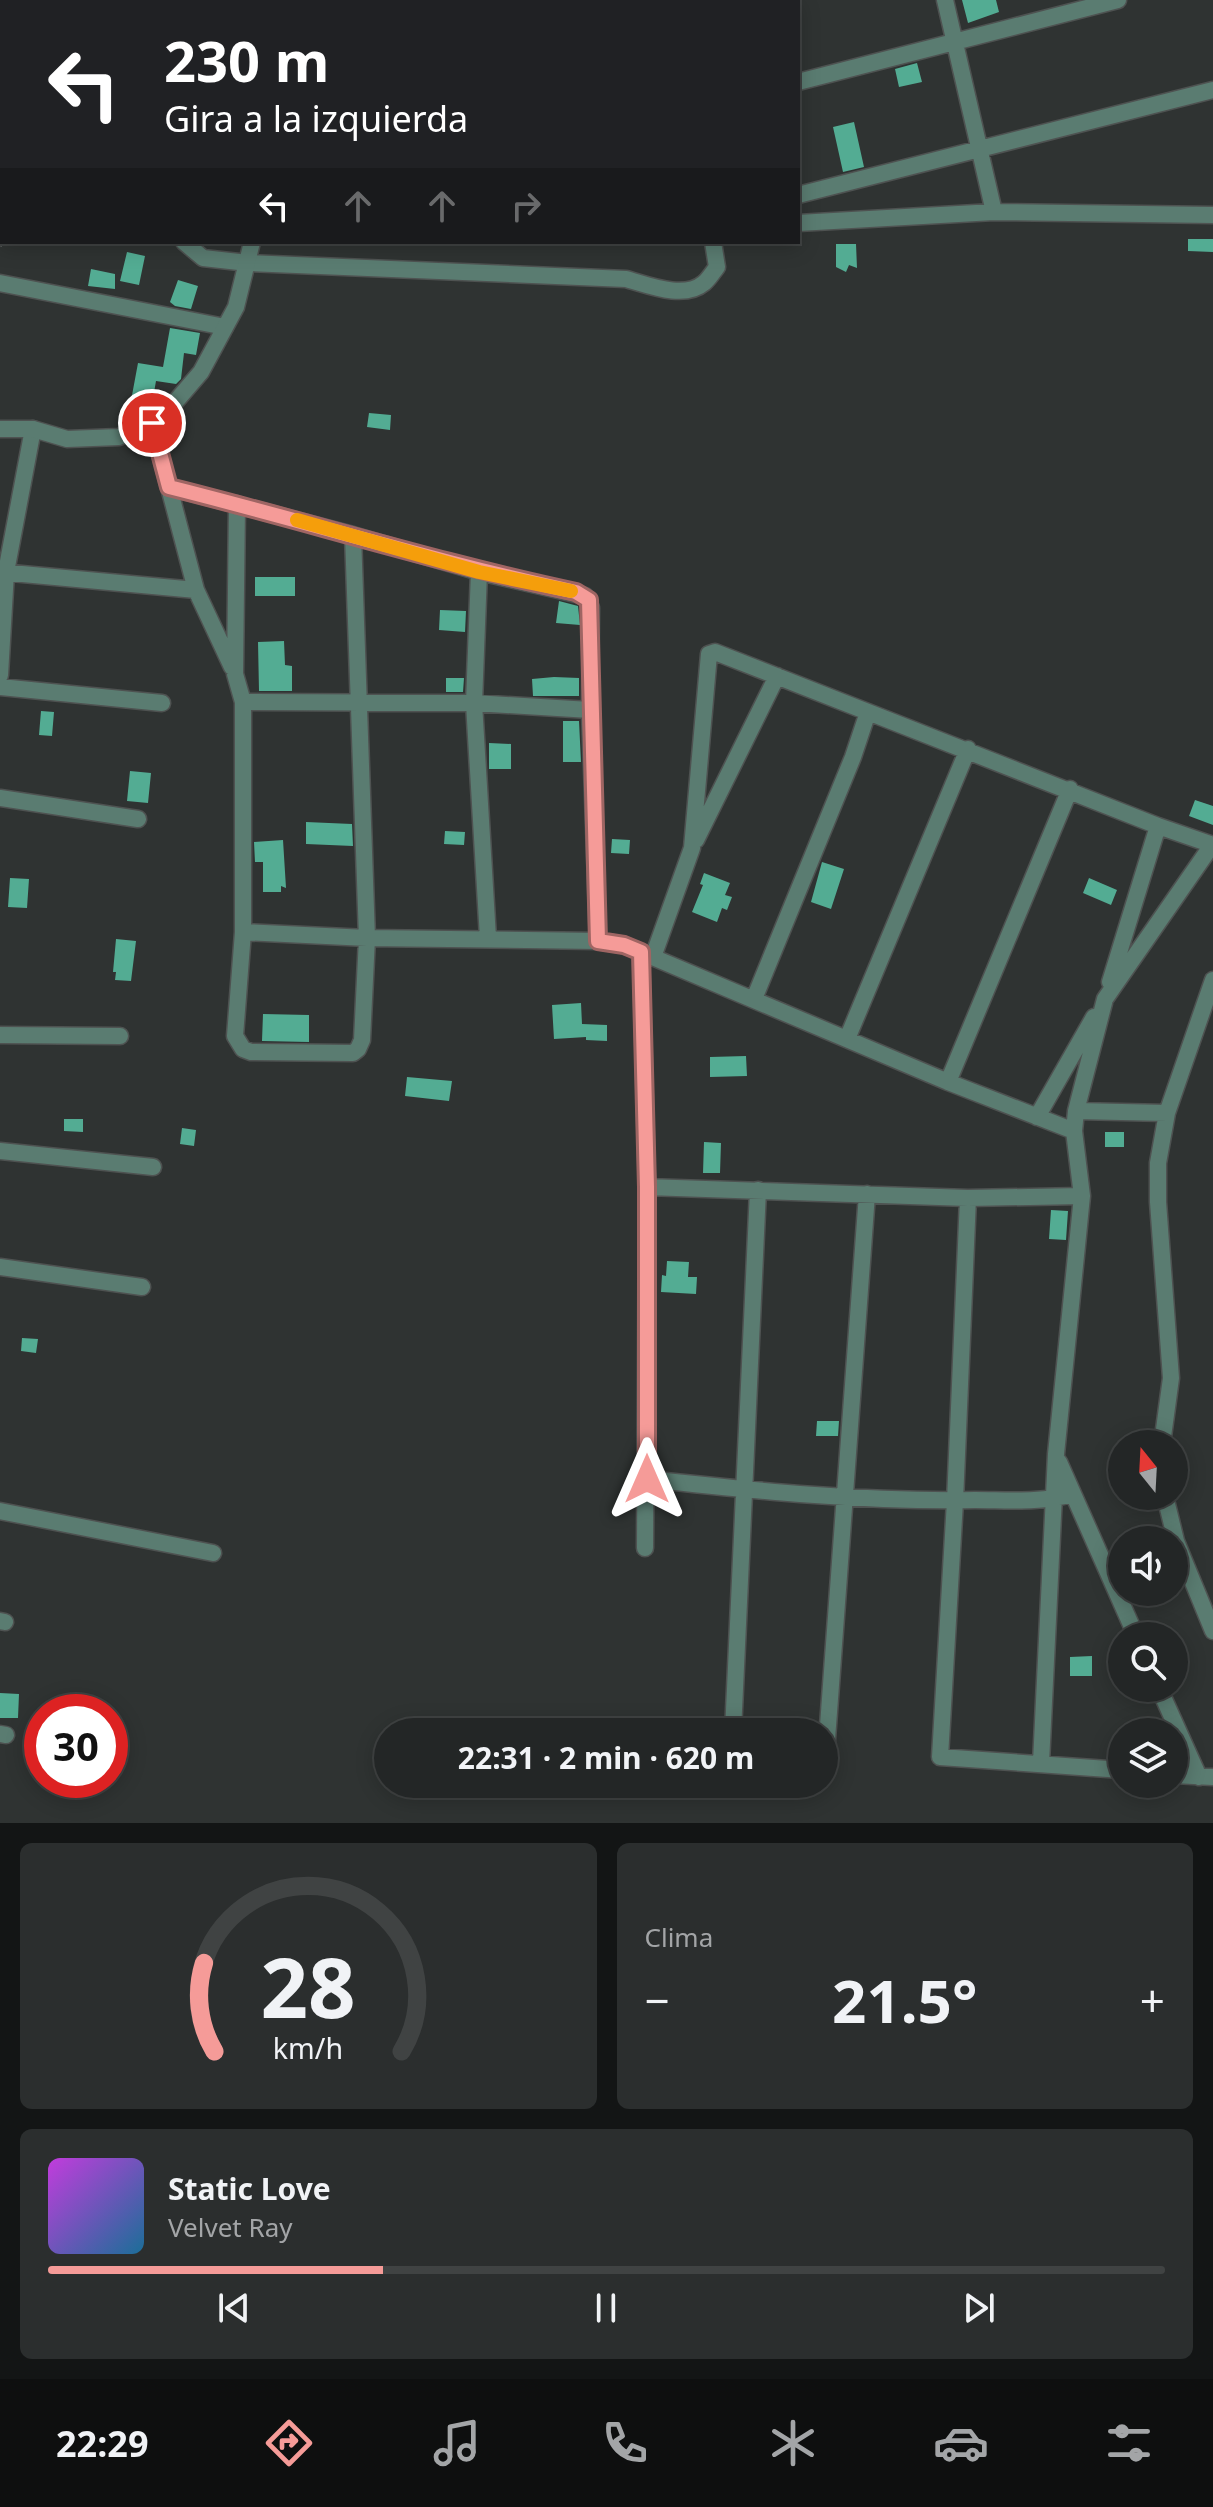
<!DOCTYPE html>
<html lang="es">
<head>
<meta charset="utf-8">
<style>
  :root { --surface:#232626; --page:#2b2e2e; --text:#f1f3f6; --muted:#a3a5a7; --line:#404343; --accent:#f59b98 }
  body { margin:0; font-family:"Noto Sans",sans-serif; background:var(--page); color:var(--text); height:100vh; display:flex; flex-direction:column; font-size:30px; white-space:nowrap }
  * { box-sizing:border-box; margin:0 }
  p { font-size:26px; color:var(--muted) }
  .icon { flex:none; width:44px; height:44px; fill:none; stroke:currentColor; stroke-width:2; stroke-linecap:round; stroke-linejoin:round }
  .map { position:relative; height:1823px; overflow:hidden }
  .details { display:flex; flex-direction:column; gap:20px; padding:20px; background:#131515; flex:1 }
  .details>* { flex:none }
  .guide { position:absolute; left:0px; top:0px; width:800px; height:244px; box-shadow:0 4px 20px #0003,0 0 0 2px var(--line); background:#202124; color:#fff; overflow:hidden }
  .needle { width:52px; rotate:342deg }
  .tools { position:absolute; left:1108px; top:1430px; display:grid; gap:16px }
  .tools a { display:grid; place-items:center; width:80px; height:80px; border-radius:50%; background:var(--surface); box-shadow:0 4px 20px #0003,0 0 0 2px var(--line); font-size:40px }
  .speed { position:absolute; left:24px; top:1694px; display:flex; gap:16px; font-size:40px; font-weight:700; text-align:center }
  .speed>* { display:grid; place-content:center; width:104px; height:104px; border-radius:50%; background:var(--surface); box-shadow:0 4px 20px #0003,0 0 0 2px var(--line); line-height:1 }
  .speed .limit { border:12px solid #d22; background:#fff; color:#111 }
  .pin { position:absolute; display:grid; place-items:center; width:68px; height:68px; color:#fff; margin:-34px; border:4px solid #fff; border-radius:50%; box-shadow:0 2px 8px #0007 }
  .me { position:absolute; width:88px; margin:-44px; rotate:0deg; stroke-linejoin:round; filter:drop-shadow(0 0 6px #0008) }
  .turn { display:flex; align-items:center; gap:28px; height:168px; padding:0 32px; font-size:36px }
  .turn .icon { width:104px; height:104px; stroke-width:2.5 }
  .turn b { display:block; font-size:56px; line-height:68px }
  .lanes { display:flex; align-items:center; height:76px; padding:0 32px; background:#0003; justify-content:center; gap:40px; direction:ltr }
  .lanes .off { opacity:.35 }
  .big { font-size:60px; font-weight:700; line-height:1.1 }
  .details .widget { flex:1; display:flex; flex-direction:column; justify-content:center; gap:12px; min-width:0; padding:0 28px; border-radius:12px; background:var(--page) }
  .details .dial { align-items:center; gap:0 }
  .dial svg { height:208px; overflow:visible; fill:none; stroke:var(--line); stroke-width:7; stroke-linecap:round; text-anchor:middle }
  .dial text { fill:var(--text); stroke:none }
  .song { display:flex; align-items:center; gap:24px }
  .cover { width:96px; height:96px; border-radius:12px; background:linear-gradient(135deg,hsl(290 70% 55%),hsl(200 70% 35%)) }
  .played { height:8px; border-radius:4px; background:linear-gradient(90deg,var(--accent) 30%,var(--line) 30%) }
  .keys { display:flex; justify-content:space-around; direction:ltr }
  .heat { display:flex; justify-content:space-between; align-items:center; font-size:44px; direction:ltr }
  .details .tiles { flex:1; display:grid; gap:20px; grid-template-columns:1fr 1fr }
  .widget:last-child { grid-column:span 2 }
  .trip { position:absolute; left:374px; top:1718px; width:464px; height:80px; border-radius:40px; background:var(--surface); box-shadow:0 4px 20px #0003,0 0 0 2px var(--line); font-weight:700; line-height:80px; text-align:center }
  .menu { display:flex; height:128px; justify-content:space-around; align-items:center; background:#0e0f0f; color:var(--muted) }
  .menu .icon { width:56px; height:56px }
  .menu .active { color:var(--accent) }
  .menu b { font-size:36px; color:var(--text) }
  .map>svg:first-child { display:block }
  .building { fill:#53ac93 }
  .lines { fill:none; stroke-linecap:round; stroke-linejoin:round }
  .minor-casing { stroke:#4e5251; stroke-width:19 }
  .tertiary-casing { stroke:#4e5251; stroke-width:19 }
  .path { stroke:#6c706f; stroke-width:3; stroke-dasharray:4 4; stroke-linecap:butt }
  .minor { stroke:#5a7c71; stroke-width:16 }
  .tertiary { stroke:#5a7c71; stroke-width:16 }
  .route-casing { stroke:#9f6563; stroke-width:20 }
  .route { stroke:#f59b98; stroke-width:14 }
  .slow { stroke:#f59e0b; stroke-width:14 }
</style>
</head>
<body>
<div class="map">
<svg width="1213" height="1823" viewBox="0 0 1213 1823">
  <rect width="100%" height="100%" fill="#2f3332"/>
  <path class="building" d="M 962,0 L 996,0 L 999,12 L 968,23 Z
    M 917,63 L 922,82 L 899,87 L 895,69 Z
    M 854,122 L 864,167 L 843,172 L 833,127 Z
    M 1188,239 L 1213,239 L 1213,252 L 1188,251 Z
    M 836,244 L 856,244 L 857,268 L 849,265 L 846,272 L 836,267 Z
    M 127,252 L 145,256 L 139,285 L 120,281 Z
    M 91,269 L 115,274 L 115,289 L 88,286 Z
    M 178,280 L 198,286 L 191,309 L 175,306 L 170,302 Z
    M 170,328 L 200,333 L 196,355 L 184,353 L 181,379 L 176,384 L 156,381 L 151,410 L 130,406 L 138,363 L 163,367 Z
    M 369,413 L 391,415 L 390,430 L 367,427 Z
    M 255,577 L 295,577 L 295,596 L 255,596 Z
    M 559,601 L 578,606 L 580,625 L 556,623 Z
    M 440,610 L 466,611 L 465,632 L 439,630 Z
    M 284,641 L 285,665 L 292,666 L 292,691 L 259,691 L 258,642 Z
    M 554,677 L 579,678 L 579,696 L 533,696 L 532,679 Z
    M 446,678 L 464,678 L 463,692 L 446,692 Z
    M 41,711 L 54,712 L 52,736 L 39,735 Z
    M 563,721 L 579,721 L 581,762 L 563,762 Z
    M 489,743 L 511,744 L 511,769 L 489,769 Z
    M 130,771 L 151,773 L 148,803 L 127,801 Z
    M 1195,800 L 1213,806 L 1213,825 L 1189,816 Z
    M 306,822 L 352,824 L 353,846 L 306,844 Z
    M 445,831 L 465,832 L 464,845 L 444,844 Z
    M 612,839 L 630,840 L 629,854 L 611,853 Z
    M 283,840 L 286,888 L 281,886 L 281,892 L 263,892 L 263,862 L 255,862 L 254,842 Z
    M 822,862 L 844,869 L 831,909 L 811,902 Z
    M 704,873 L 730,883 L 725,895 L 732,897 L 727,910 L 722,908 L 717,922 L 692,912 L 703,885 L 700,884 Z
    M 10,878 L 29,879 L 27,908 L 8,907 Z
    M 1089,878 L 1117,890 L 1111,905 L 1083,893 Z
    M 116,939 L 136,941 L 131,981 L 115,980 L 116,972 L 113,972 Z
    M 581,1003 L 582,1024 L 607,1025 L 607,1041 L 586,1040 L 586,1037 L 554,1039 L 552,1005 Z
    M 263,1014 L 309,1015 L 309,1042 L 262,1041 Z
    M 746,1056 L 747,1076 L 710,1077 L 710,1057 Z
    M 407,1077 L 452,1081 L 449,1101 L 405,1096 Z
    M 64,1119 L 83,1119 L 83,1132 L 64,1131 Z
    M 182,1128 L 196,1130 L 194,1146 L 180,1144 Z
    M 1105,1132 L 1124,1132 L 1124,1147 L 1105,1147 Z
    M 704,1142 L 721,1143 L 720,1173 L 703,1173 Z
    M 1051,1210 L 1068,1211 L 1066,1240 L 1049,1239 Z
    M 667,1261 L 689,1262 L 688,1277 L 697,1277 L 696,1294 L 661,1292 L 662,1275 L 666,1276 Z
    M 22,1338 L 38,1339 L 36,1353 L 21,1351 Z
    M 817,1421 L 839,1421 L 838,1436 L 816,1436 Z
    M 1092,1656 L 1092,1676 L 1070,1676 L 1070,1657 Z
    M 0,1693 L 19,1694 L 18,1718 L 0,1718 Z"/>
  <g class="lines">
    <defs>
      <path id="minor" d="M 214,0 L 217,2
        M 708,0 L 709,2
        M 945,0 L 994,212
        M 124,2 L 125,0
        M 643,2 L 650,0
        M 0,39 L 2,41
        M 798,82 L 1118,0
        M 0,176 L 2,176
        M 798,195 L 1213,90
        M 798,223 L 994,212 L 1213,215
        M 184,242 L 203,258 L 248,263 L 626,279 C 648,285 684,300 704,283 C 709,279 713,272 717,267 L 713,242
        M 0,283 L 225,327
        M 152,423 L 196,590 L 232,667
        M 169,487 L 353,535 L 479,572 L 585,596 L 591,608 L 590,710 L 598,941
        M 237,504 L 235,674 L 243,702 L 243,932 L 235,1036 L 243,1049 L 251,1052 L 353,1053 L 358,1049 L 362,1040 L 367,938 L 353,535
        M 0,572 L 196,590
        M 479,572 L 474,703 L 488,938
        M 0,675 L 6,572 L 33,429
        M 0,687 L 162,703
        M 243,702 L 474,703 L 590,710
        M 0,798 L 138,819
        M 696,840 L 777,676
        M 243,932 L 367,938 L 598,941 L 624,945 L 948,1082 L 1074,1131
        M 641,952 L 647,1187 L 645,1548
        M 653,957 L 692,848 L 709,654 L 715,652 L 868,712
        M 1110,982 L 1158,826
        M 754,999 L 853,757 L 868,712 L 1158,826 L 1213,845
        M 0,1035 L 120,1036
        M 847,1039 L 968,749
        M 948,1082 L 1070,789
        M 1076,1111 L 1167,1113
        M 1037,1117 L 1094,1017
        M 0,1151 L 153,1167
        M 647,1187 L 968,1198 L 1082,1196
        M 968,1198 L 955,1501 L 940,1757 L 1122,1770
        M 0,1267 L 142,1287
        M 1162,1444 L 1171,1378 L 1158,1202 L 1158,1163 L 1167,1113 L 1213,980
        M 1059,1462 L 1136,1636
        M 647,1479 C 756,1491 866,1502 975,1500 C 1008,1500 1041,1503 1072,1494
        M 1165,1496 L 1176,1541 L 1213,1631
        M 0,1511 L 213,1553
        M 0,1621 L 5,1622
        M 1159,1688 L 1199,1777
        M 733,1732 L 758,1190
        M 0,1734 L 6,1735
        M 826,1753 L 867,1194
        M 1041,1763 L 1056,1454 L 1082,1196 L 1074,1131 L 1076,1111 L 1105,999 L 1212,845
        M 1174,1775 L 1213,1777"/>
      <path id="tertiary" d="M 317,2 L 317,0
        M 0,429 L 33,429 L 67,439 L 119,437 L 152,423 L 171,407 L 201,372 L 236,307 L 252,242"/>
    </defs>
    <use href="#minor" class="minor-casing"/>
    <use href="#tertiary" class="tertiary-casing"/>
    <path class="path" d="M 0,127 L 2,129
      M 0,246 L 3,242"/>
    <use href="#minor" class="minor"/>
    <use href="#tertiary" class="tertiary"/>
  </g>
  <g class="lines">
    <defs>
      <path id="route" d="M 152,423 L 169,487 C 305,521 439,563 576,592 L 589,600 L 598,941 L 624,945 L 641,952 L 647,1187 L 647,1479"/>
    </defs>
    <use href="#route" class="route-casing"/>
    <use href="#route" class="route"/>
    <path class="slow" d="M 297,520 L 479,572 L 571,591"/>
  </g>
</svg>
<div class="tools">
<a><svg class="needle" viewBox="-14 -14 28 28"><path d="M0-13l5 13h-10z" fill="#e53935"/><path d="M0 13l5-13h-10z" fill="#a3a5a7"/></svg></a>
<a><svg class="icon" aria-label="sound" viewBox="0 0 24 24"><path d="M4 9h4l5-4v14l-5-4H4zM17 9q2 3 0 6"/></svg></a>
<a><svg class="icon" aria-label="search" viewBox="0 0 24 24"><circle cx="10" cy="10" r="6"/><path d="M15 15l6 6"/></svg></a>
<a><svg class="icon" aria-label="layers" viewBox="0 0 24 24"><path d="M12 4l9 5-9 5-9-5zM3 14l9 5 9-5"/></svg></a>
</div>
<div class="speed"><div class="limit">30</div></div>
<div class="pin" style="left:152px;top:423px;background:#d93025"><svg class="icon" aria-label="arrive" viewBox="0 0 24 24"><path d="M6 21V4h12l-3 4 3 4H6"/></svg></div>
<svg class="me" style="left:647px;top:1479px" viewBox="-20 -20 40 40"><path d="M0-17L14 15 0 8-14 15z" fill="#f59b98" stroke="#fff" stroke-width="4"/></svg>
<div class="trip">22:31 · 2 min · 620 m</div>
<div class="guide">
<div class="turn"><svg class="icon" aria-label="left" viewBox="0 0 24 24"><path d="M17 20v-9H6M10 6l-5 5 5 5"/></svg><div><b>230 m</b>Gira a la izquierda</div></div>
<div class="lanes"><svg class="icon" aria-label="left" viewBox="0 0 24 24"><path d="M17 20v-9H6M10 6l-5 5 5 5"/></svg><svg class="icon off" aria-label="ahead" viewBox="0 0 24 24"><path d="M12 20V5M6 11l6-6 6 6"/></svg><svg class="icon off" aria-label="ahead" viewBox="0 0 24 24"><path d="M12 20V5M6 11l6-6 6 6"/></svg><svg class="icon off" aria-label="right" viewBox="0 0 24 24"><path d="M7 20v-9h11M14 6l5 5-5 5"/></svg></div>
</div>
</div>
<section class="details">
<div class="tiles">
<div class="widget dial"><svg viewBox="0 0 100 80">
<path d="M14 69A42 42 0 1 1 86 69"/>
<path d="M14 69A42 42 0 0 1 10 35" stroke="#f59b98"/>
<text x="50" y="56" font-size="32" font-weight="700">28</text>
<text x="50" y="72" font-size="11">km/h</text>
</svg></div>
<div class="widget"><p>Clima</p>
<div class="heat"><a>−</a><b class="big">21.5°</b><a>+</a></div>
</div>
<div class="widget">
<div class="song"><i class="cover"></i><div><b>Static Love</b><p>Velvet Ray</p></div></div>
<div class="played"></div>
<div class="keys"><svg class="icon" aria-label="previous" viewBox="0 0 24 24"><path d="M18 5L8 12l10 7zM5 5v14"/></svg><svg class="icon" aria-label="pause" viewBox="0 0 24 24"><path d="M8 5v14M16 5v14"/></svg><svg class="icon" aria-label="next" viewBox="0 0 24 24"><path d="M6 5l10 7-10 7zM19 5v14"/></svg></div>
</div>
</div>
</section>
<nav class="menu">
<b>22:29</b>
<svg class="icon active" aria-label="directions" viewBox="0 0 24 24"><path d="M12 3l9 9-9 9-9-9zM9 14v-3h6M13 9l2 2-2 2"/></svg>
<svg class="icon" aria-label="music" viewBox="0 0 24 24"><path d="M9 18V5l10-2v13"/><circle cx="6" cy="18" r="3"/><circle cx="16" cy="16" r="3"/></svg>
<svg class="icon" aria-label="phone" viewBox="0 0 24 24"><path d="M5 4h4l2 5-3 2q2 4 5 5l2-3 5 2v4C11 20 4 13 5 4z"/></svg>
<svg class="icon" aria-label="climate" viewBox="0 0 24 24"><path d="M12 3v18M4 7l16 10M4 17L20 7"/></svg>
<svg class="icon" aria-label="car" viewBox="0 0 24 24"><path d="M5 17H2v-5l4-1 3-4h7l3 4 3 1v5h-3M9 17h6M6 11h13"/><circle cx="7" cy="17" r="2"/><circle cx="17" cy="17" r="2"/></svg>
<svg class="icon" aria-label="filters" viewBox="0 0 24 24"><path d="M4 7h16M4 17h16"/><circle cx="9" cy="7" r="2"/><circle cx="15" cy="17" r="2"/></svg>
</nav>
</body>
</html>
